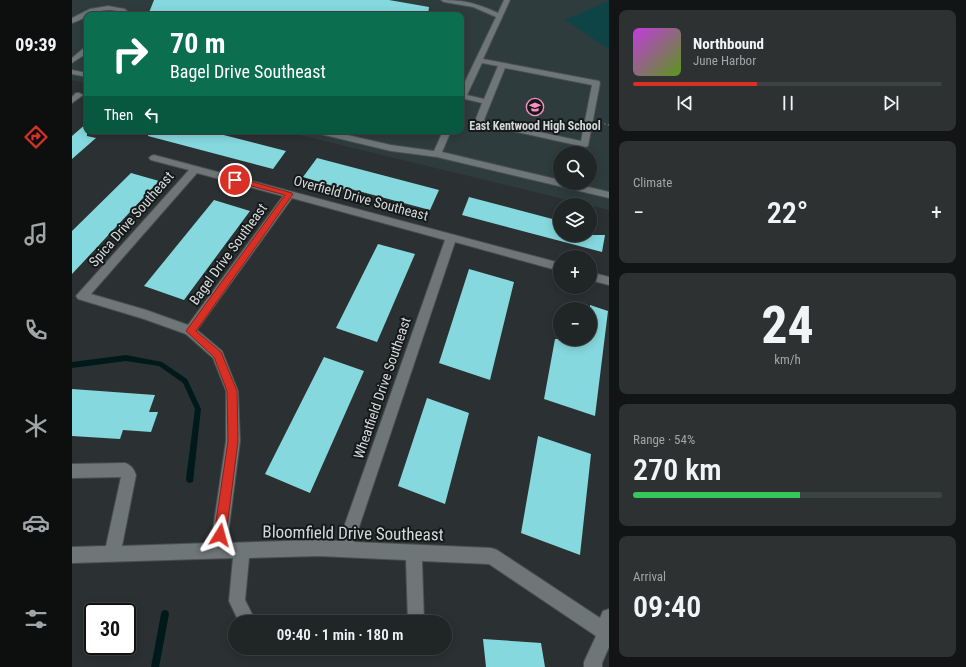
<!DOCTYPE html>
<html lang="en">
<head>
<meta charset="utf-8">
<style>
  :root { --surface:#202526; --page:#2d3132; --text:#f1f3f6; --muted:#a2a5a7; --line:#3d4243; --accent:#d93025 }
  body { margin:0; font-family:"Roboto Condensed",sans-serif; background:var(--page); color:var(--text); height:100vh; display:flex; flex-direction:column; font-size:15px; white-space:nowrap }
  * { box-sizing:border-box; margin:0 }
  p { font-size:13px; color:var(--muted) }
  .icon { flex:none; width:22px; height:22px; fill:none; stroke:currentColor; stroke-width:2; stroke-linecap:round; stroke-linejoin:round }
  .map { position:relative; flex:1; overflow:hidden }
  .panel { display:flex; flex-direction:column; gap:10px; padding:10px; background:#121415; width:357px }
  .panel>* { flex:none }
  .hud { position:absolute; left:12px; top:12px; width:380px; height:122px; border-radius:8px; box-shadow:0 2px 10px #0003,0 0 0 1px var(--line); background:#0b6e4f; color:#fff; overflow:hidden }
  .controls { position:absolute; left:481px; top:146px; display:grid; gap:8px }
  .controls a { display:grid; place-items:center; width:44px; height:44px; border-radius:50%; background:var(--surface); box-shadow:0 2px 10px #0003,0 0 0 1px var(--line); font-size:20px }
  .speed { position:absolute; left:12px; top:603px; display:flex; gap:8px; font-size:20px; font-weight:700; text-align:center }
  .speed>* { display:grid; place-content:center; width:52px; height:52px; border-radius:50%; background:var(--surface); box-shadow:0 2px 10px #0003,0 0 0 1px var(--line); line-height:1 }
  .speed .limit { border:2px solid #111; border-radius:6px; background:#fff; color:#111 }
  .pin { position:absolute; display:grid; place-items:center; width:34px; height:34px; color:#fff; margin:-17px; border:2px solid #fff; border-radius:50%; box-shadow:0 1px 4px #0007 }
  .me { position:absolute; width:44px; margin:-22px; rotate:8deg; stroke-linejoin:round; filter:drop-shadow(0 0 3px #0008) }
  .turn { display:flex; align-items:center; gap:14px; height:84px; padding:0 20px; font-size:18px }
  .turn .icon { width:52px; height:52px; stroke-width:2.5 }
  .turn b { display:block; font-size:28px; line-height:34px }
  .then { display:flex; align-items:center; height:38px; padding:0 20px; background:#0003; gap:8px; font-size:15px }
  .big { font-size:30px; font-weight:600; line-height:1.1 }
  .panel .widget { flex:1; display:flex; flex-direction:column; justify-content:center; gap:6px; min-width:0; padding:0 14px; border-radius:8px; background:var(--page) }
  .panel .dial { align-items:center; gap:0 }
  .dial b { font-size:52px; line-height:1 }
  .song { display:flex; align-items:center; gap:12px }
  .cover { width:48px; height:48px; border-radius:6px; background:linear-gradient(135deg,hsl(290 70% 55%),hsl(90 70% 35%)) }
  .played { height:4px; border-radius:2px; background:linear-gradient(90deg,var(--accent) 40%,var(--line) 40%) }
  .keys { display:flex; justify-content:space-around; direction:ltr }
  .heat { display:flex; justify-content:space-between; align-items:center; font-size:22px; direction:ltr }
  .charge { height:6px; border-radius:3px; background:linear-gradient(90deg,#34c759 54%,var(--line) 0) }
  .trip { position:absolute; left:156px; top:615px; width:224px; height:40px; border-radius:20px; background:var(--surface); box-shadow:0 2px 10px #0003,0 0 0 1px var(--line); font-weight:600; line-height:40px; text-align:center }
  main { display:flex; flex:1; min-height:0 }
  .tabs { display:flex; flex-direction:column; width:72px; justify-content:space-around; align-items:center; background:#0d0f0f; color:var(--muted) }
  .tabs .icon { width:28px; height:28px }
  .tabs .selected { color:var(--accent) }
  .tabs b { font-size:18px; color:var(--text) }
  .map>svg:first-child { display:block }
  .built { fill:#2e3c3d; fill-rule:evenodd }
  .green { fill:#0f4447 }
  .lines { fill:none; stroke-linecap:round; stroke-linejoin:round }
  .stream { fill:#00191a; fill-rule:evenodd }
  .building { fill:#85d8dd }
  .minor-casing { stroke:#494f4f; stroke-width:2 }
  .path { stroke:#6d7373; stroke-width:2; stroke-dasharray:1 2.5; stroke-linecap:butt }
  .minor { fill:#6e7677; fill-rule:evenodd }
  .route { fill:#d93025; stroke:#8d1f18 }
  .labels { text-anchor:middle; stroke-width:4; stroke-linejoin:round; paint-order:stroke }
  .far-poi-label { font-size:12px; font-weight:bold; fill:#d4d9d9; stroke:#161919 }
  .street-label { font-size:14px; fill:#d4d9d9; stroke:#161919 }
  .near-street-label { font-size:17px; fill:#d4d9d9; stroke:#161919 }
</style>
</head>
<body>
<main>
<nav class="tabs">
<b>09:39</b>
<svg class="icon selected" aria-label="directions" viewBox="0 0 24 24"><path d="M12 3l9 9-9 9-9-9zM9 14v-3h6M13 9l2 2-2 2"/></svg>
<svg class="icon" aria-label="music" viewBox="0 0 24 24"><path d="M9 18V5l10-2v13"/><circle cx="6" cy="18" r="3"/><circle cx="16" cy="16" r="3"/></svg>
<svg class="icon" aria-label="phone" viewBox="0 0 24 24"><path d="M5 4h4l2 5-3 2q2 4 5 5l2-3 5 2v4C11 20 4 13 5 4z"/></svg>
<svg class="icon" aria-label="climate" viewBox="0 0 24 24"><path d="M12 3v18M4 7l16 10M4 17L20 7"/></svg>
<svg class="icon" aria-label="car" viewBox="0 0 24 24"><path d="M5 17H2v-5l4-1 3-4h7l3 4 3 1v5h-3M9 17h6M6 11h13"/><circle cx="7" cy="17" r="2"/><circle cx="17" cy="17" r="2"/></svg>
<svg class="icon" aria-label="filters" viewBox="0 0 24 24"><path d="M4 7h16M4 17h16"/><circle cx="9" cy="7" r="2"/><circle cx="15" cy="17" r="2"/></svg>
</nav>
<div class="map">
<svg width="537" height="667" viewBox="0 0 537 667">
  <rect width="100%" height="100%" fill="#2b3132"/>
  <path class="built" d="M 0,0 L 537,0 L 537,210 L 211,131 L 389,131 L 389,15 L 15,15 L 15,83 L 0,80 ZM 488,153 L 518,153 L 518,183 L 488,183 Z"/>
  <path class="green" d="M 537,1 L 537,49 L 493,20 L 534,2 Z"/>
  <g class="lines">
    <path class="stream" d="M 54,355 L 90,362 L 115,379 L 129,409 L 121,482 L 118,483 L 115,482 L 114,479 L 123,409 L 111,383 L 87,366 L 54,361 L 0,368 L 0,362 Z
      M 93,610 L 96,611 L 97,614 L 87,667 L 79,667 L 89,614 L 90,611 Z"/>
  </g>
  <path class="building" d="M 82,0 L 317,0 L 357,7 L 356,15 L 76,15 Z
    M 15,123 L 15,136 L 24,138 L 0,159 L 0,136 Z
    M 77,131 L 136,131 L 214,151 L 201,169 L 76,136 Z
    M 245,158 L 367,190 L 358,210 L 275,188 L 274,190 L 231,177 Z
    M 59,173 L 87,181 L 0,274 L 0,231 Z
    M 397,197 L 488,221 L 488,235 L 533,235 L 530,252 L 390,215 Z
    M 142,200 L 178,211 L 112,300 L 72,286 Z
    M 306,244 L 343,254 L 305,342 L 264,328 Z
    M 397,269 L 442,282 L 418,380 L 367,363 Z
    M 518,305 L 536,311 L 523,416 L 472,399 L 483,339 L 518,339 Z
    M 252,357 L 292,371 L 238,493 L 193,474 Z
    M 0,389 L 83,395 L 77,412 L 86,412 L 79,432 L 51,430 L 48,439 L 0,436 Z
    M 355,398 L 397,413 L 373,504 L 326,486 Z
    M 466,436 L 519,454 L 508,555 L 449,533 Z
    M 411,639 L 469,643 L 473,667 L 414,667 Z"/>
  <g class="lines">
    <defs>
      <path id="minor" d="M 369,0 C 392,0 404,3 426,13 L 432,0 L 438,0 L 411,59 L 527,81 L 528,83 L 516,146 L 513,147 L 404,123 L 403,121 L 410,103 L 393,99 L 389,101 L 389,90 L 424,17 L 401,7 L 372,2 ZM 410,63 L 426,66 L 412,99 L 395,95 ZM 433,68 L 520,85 L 509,141 L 412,120 Z
        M 36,6 L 53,9 L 59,15 C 51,15 47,10 38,10 C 23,9 13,19 0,23 L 0,18 L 18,9 Z
        M 12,48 L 15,48 L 15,53 L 0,63 L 0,58 Z
        M 0,70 L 15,73 L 15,77 L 0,74 Z
        M 4,93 L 7,93 L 11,95 L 0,103 L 0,97 Z
        M 243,131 L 258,131 L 319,145 L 362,151 L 371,131 L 379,131 L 370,152 L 488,180 L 488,183 L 500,183 L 537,192 L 537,198 L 365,157 L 319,151 L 244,133 Z
        M 82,155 L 488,263 L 488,271 L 383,242 L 282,542 L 419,548 L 425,550 L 528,618 L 531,611 L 537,609 L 537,647 L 530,663 L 530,667 L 512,667 L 512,662 L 524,636 L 417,564 L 350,561 L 352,622 L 336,622 L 334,560 L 247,556 L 177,558 L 173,600 L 184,622 L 167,622 L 157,601 L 161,558 L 0,563 L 0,547 L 34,546 L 49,477 L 0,478 L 0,464 L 53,463 C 59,465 62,469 64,475 L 50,546 L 139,543 L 154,441 L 154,391 L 141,358 L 114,334 L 72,319 L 6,299 L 4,296 L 117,170 L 79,160 L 77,158 L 79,156 ZM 125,173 L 211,196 L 116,325 L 74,310 L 19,294 ZM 220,198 L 373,240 L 267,541 L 247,540 L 155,543 L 168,441 L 166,391 L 150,351 L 125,330 Z
        M 518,272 L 537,277 L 537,285 L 518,280 Z"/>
    </defs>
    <use href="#minor" class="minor-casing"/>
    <path class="path" d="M 529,123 L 537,125"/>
    <use href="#minor" class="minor"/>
  </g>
  <path class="route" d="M 163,177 L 220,193 L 221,194 L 124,331 L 149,352 L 165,391 L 166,441 L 154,535 L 152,539 L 148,541 L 144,539 L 142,535 L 156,441 L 155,391 L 142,357 L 114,331 L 213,195 L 161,181 L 161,178 Z"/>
  <defs>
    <symbol id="school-ring" viewBox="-11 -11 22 22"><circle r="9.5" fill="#161919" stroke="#fc8fc2" stroke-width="1.5"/><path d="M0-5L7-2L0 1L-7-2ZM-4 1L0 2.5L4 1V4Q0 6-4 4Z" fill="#fc8fc2"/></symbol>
  </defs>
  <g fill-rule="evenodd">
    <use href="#school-ring" x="453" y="97" width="20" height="20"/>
  </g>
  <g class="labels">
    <g class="far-poi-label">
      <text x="463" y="130">East Kentwood High School</text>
    </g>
    <g class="street-label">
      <text transform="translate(289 198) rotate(15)" y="5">Overfield Drive Southeast</text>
      <text transform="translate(59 219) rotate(-49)" y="5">Spica Drive Southeast</text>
      <text transform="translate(156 254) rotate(-54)" y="5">Bagel Drive Southeast</text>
      <text transform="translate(310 388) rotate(-71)" y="5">Wheatfield Drive Southeast</text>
    </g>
    <g class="near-street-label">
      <text transform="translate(281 533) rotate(1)" y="6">Bloomfield Drive Southeast</text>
    </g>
  </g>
</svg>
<div class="controls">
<a><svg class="icon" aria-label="search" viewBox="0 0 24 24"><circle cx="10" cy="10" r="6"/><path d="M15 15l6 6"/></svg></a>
<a><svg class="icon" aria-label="layers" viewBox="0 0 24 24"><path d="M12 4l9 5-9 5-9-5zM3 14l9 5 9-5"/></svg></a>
<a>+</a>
<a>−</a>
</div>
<div class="speed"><div class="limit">30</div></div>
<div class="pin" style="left:163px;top:180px;background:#d93025"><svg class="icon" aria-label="arrive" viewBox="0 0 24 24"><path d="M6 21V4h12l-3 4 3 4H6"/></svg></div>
<svg class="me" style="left:148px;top:535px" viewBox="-20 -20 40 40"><path d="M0-17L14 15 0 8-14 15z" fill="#d93025" stroke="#fff" stroke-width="4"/></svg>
<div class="trip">09:40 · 1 min · 180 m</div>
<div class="hud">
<div class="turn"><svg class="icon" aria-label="right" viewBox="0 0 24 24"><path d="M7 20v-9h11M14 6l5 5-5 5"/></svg><div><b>70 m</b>Bagel Drive Southeast</div></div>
<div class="then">Then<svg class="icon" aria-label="left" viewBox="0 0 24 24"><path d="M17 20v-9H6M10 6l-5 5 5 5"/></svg></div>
</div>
</div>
<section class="panel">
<div class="widget">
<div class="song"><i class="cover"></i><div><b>Northbound</b><p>June Harbor</p></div></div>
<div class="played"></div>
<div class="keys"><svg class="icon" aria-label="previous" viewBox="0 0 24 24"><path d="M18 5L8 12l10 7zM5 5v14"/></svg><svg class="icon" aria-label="pause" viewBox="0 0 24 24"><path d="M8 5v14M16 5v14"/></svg><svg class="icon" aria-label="next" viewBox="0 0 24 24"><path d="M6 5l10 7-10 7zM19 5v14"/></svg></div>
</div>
<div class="widget"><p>Climate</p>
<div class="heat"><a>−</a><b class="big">22°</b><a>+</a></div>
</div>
<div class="widget dial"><b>24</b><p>km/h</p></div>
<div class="widget"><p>Range · 54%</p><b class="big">270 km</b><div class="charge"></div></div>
<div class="widget"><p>Arrival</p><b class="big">09:40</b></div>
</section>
</main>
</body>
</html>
